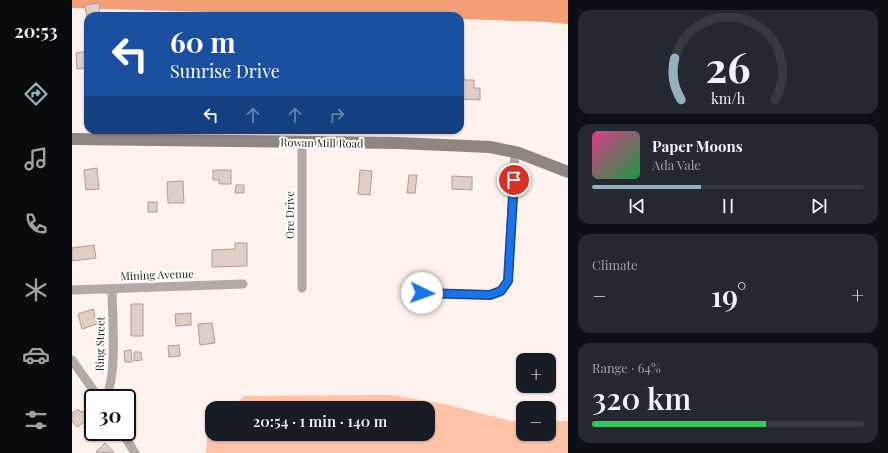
<!DOCTYPE html>
<html lang="en">
<head>
<meta charset="utf-8">
<style>
  :root { --surface:#171b24; --page:#242831; --text:#f1f3f6; --muted:#9ea1a6; --line:#363941; --accent:#95b1bd }
  body { margin:0; font-family:"Playfair Display",serif; background:var(--page); color:var(--text); height:100vh; display:flex; flex-direction:column; font-size:15px; white-space:nowrap }
  * { box-sizing:border-box; margin:0 }
  p { font-size:13px; color:var(--muted) }
  .icon { flex:none; width:22px; height:22px; fill:none; stroke:currentColor; stroke-width:2; stroke-linecap:round; stroke-linejoin:round }
  .map { position:relative; flex:1; overflow:hidden }
  .sheet { display:flex; flex-direction:column; gap:10px; padding:10px; background:#0d0f14; width:320px }
  .sheet>* { flex:none }
  .banner { position:absolute; left:12px; top:12px; width:380px; height:122px; border-radius:12px; box-shadow:0 1px 3px #0004; background:#1a4fa0; color:#fff; overflow:hidden }
  .tools { position:absolute; left:444px; top:353px; display:grid; gap:8px }
  .tools a { display:grid; place-items:center; width:40px; height:40px; border-radius:8px; background:var(--surface); box-shadow:0 1px 3px #0004; font-size:20px }
  .speed { position:absolute; left:12px; top:389px; display:flex; gap:8px; font-size:20px; font-weight:700; text-align:center }
  .speed>* { display:grid; place-content:center; width:52px; height:52px; border-radius:50%; background:var(--surface); box-shadow:0 1px 3px #0004; line-height:1 }
  .speed .limit { border:2px solid #111; border-radius:6px; background:#fff; color:#111 }
  .pin { position:absolute; display:grid; place-items:center; width:34px; height:34px; color:#fff; margin:-17px; border:2px solid #fff; border-radius:50%; box-shadow:0 1px 4px #0007 }
  .me { position:absolute; width:44px; margin:-22px; rotate:93deg; stroke-linejoin:round; filter:drop-shadow(0 0 3px #0008) }
  .turn { display:flex; align-items:center; gap:14px; height:84px; padding:0 20px; font-size:18px }
  .turn .icon { width:52px; height:52px; stroke-width:2.5 }
  .turn b { display:block; font-size:28px; line-height:34px }
  .lanes { display:flex; align-items:center; height:38px; padding:0 20px; background:#0003; justify-content:center; gap:20px; direction:ltr }
  .lanes .off { opacity:.35 }
  .big { font-size:30px; font-weight:600; line-height:1.1 }
  .sheet .card { flex:1; display:flex; flex-direction:column; justify-content:center; gap:6px; min-width:0; padding:0 14px; border-radius:12px; background:var(--page) }
  .sheet .dial { align-items:center; gap:0 }
  .dial svg { height:104px; overflow:visible; fill:none; stroke:var(--line); stroke-width:7; stroke-linecap:round; text-anchor:middle }
  .dial text { fill:var(--text); stroke:none }
  .song { display:flex; align-items:center; gap:12px }
  .cover { width:48px; height:48px; border-radius:6px; background:linear-gradient(135deg,hsl(330 70% 55%),hsl(140 70% 35%)) }
  .played { height:4px; border-radius:2px; background:linear-gradient(90deg,var(--accent) 40%,var(--line) 40%) }
  .keys { display:flex; justify-content:space-around; direction:ltr }
  .heat { display:flex; justify-content:space-between; align-items:center; font-size:22px; direction:ltr }
  .charge { height:6px; border-radius:3px; background:linear-gradient(90deg,#34c759 64%,var(--line) 0) }
  .trip { position:absolute; left:133px; top:401px; width:230px; height:40px; border-radius:12px; background:var(--surface); box-shadow:0 1px 3px #0004; font-weight:600; line-height:40px; text-align:center }
  main { display:flex; flex:1; min-height:0 }
  .tabs { display:flex; flex-direction:column; width:72px; justify-content:space-around; align-items:center; background:#090b0e; color:var(--muted) }
  .tabs .icon { width:28px; height:28px }
  .tabs .on { color:var(--accent) }
  .tabs b { font-size:18px; color:var(--text) }
  .map>svg:first-child { display:block }
  .green { fill:#ffc3a7 }
  .forest { fill:#f59f76 }
  .building { fill:#dfcec6; stroke:#ad9d96 }
  .lines { fill:none; stroke-linecap:round; stroke-linejoin:round }
  .street { stroke:#b1aaa6; stroke-width:9 }
  .secondary { stroke:#908681; stroke-width:12 }
  .route-casing { stroke:#114b97; stroke-width:10 }
  .route { stroke:#1a73e8; stroke-width:7 }
  .labels { text-anchor:middle; stroke-width:4; stroke-linejoin:round; paint-order:stroke }
  .street-label { font-size:11px; fill:#27211e; stroke:#fff }
</style>
</head>
<body>
<main>
<nav class="tabs">
<b>20:53</b>
<svg class="icon on" aria-label="directions" viewBox="0 0 24 24"><path d="M12 3l9 9-9 9-9-9zM9 14v-3h6M13 9l2 2-2 2"/></svg>
<svg class="icon" aria-label="music" viewBox="0 0 24 24"><path d="M9 18V5l10-2v13"/><circle cx="6" cy="18" r="3"/><circle cx="16" cy="16" r="3"/></svg>
<svg class="icon" aria-label="phone" viewBox="0 0 24 24"><path d="M5 4h4l2 5-3 2q2 4 5 5l2-3 5 2v4C11 20 4 13 5 4z"/></svg>
<svg class="icon" aria-label="climate" viewBox="0 0 24 24"><path d="M12 3v18M4 7l16 10M4 17L20 7"/></svg>
<svg class="icon" aria-label="car" viewBox="0 0 24 24"><path d="M5 17H2v-5l4-1 3-4h7l3 4 3 1v5h-3M9 17h6M6 11h13"/><circle cx="7" cy="17" r="2"/><circle cx="17" cy="17" r="2"/></svg>
<svg class="icon" aria-label="filters" viewBox="0 0 24 24"><path d="M4 7h16M4 17h16"/><circle cx="9" cy="7" r="2"/><circle cx="15" cy="17" r="2"/></svg>
</nav>
<div class="map">
<svg width="496" height="453" viewBox="0 0 496 453">
  <rect width="100%" height="100%" fill="#fdf2ed"/>
  <path class="green" d="M 319,395 L 373,404 L 438,421 L 451,421 L 451,434 L 477,434 L 477,421 L 496,421 L 496,453 L 134,453 L 135,435 L 140,430 L 140,434 L 356,434 L 356,408 L 161,408 L 172,396 Z"/>
  <path class="forest" d="M 0,0 L 496,0 L 496,24 L 475,22 L 388,19 L 388,16 L 273,16 L 0,8 Z"/>
  <path class="building" d="M 27,3 L 28,16 L 16,16 L 15,19 L 13,5 Z
    M 16,51 L 16,68 L 5,69 L 4,53 Z
    M 388,75 L 392,75 L 392,80 L 402,80 L 402,88 L 408,88 L 408,100 L 388,99 Z
    M 25,168 L 27,189 L 14,190 L 12,170 Z
    M 141,170 L 159,170 L 159,184 L 147,184 L 147,180 L 141,180 Z
    M 288,170 L 300,171 L 298,195 L 286,194 Z
    M 337,175 L 345,175 L 343,193 L 335,193 Z
    M 380,176 L 400,177 L 400,190 L 380,189 Z
    M 111,181 L 112,203 L 96,203 L 95,182 Z
    M 164,185 L 172,185 L 172,193 L 163,193 Z
    M 76,202 L 85,202 L 85,212 L 76,212 Z
    M 163,243 L 175,243 L 175,266 L 140,267 L 140,250 L 163,249 Z
    M 22,245 L 24,258 L 0,261 L 0,248 Z
    M 59,304 L 71,304 L 71,336 L 59,336 Z
    M 21,309 L 25,324 L 10,329 L 6,314 Z
    M 119,313 L 119,325 L 104,326 L 103,314 Z
    M 140,323 L 143,343 L 128,345 L 126,324 Z
    M 107,345 L 108,356 L 97,357 L 96,346 Z
    M 59,350 L 60,362 L 53,362 L 52,351 Z
    M 62,352 L 69,352 L 70,360 L 62,361 Z
    M 6,409 L 9,412 L 11,411 L 17,419 L 5,427 L 0,421 L 0,413 Z
    M 33,443 L 42,452 L 41,453 L 24,452 Z"/>
  <g class="lines">
    <path class="street" d="M 230,288 L 230,142
      M 0,290 L 171,284
      M 350,293 L 418,295 L 429,291 L 436,281 L 443,152
      M 0,360 L 27,398
      M 33,398 C 46,378 40,315 40,289
      M 50,432 L 63,453"/>
    <path class="secondary" d="M 0,139 L 326,143 L 418,147 L 447,153 L 496,172"/>
  </g>
  <g class="lines">
    <defs>
      <path id="route" d="M 350,293 L 418,295 L 429,291 L 436,281 L 442,180"/>
    </defs>
    <use href="#route" class="route-casing"/>
    <use href="#route" class="route"/>
  </g>
  <g class="labels">
    <g class="street-label">
      <text transform="translate(250 143) rotate(1)" y="4">Rowan Mill Road</text>
      <text transform="translate(218 215) rotate(-90)" y="4">Ore Drive</text>
      <text transform="translate(85 275) rotate(-2)" y="4">Mining Avenue</text>
      <text transform="translate(28 344) rotate(-89)" y="4">Ring Street</text>
    </g>
  </g>
</svg>
<div class="tools">
<a>+</a>
<a>−</a>
</div>
<div class="speed"><div class="limit">30</div></div>
<div class="pin" style="left:442px;top:180px;background:#d93025"><svg class="icon" aria-label="arrive" viewBox="0 0 24 24"><path d="M6 21V4h12l-3 4 3 4H6"/></svg></div>
<svg class="me" style="left:350px;top:293px" viewBox="-20 -20 40 40"><circle r="19" fill="#fff"/><path d="M0-13L10 11 0 6-10 11z" fill="#1a73e8"/></svg>
<div class="trip">20:54 · 1 min · 140 m</div>
<div class="banner">
<div class="turn"><svg class="icon" aria-label="left" viewBox="0 0 24 24"><path d="M17 20v-9H6M10 6l-5 5 5 5"/></svg><div><b>60 m</b>Sunrise Drive</div></div>
<div class="lanes"><svg class="icon" aria-label="left" viewBox="0 0 24 24"><path d="M17 20v-9H6M10 6l-5 5 5 5"/></svg><svg class="icon off" aria-label="ahead" viewBox="0 0 24 24"><path d="M12 20V5M6 11l6-6 6 6"/></svg><svg class="icon off" aria-label="ahead" viewBox="0 0 24 24"><path d="M12 20V5M6 11l6-6 6 6"/></svg><svg class="icon off" aria-label="right" viewBox="0 0 24 24"><path d="M7 20v-9h11M14 6l5 5-5 5"/></svg></div>
</div>
</div>
<section class="sheet">
<div class="card dial"><svg viewBox="0 0 100 80">
<path d="M14 69A42 42 0 1 1 86 69"/>
<path d="M14 69A42 42 0 0 1 9 37" stroke="#95b1bd"/>
<text x="50" y="56" font-size="32" font-weight="700">26</text>
<text x="50" y="72" font-size="11">km/h</text>
</svg></div>
<div class="card">
<div class="song"><i class="cover"></i><div><b>Paper Moons</b><p>Ada Vale</p></div></div>
<div class="played"></div>
<div class="keys"><svg class="icon" aria-label="previous" viewBox="0 0 24 24"><path d="M18 5L8 12l10 7zM5 5v14"/></svg><svg class="icon" aria-label="pause" viewBox="0 0 24 24"><path d="M8 5v14M16 5v14"/></svg><svg class="icon" aria-label="next" viewBox="0 0 24 24"><path d="M6 5l10 7-10 7zM19 5v14"/></svg></div>
</div>
<div class="card"><p>Climate</p>
<div class="heat"><a>−</a><b class="big">19°</b><a>+</a></div>
</div>
<div class="card"><p>Range · 64%</p><b class="big">320 km</b><div class="charge"></div></div>
</section>
</main>
</body>
</html>
